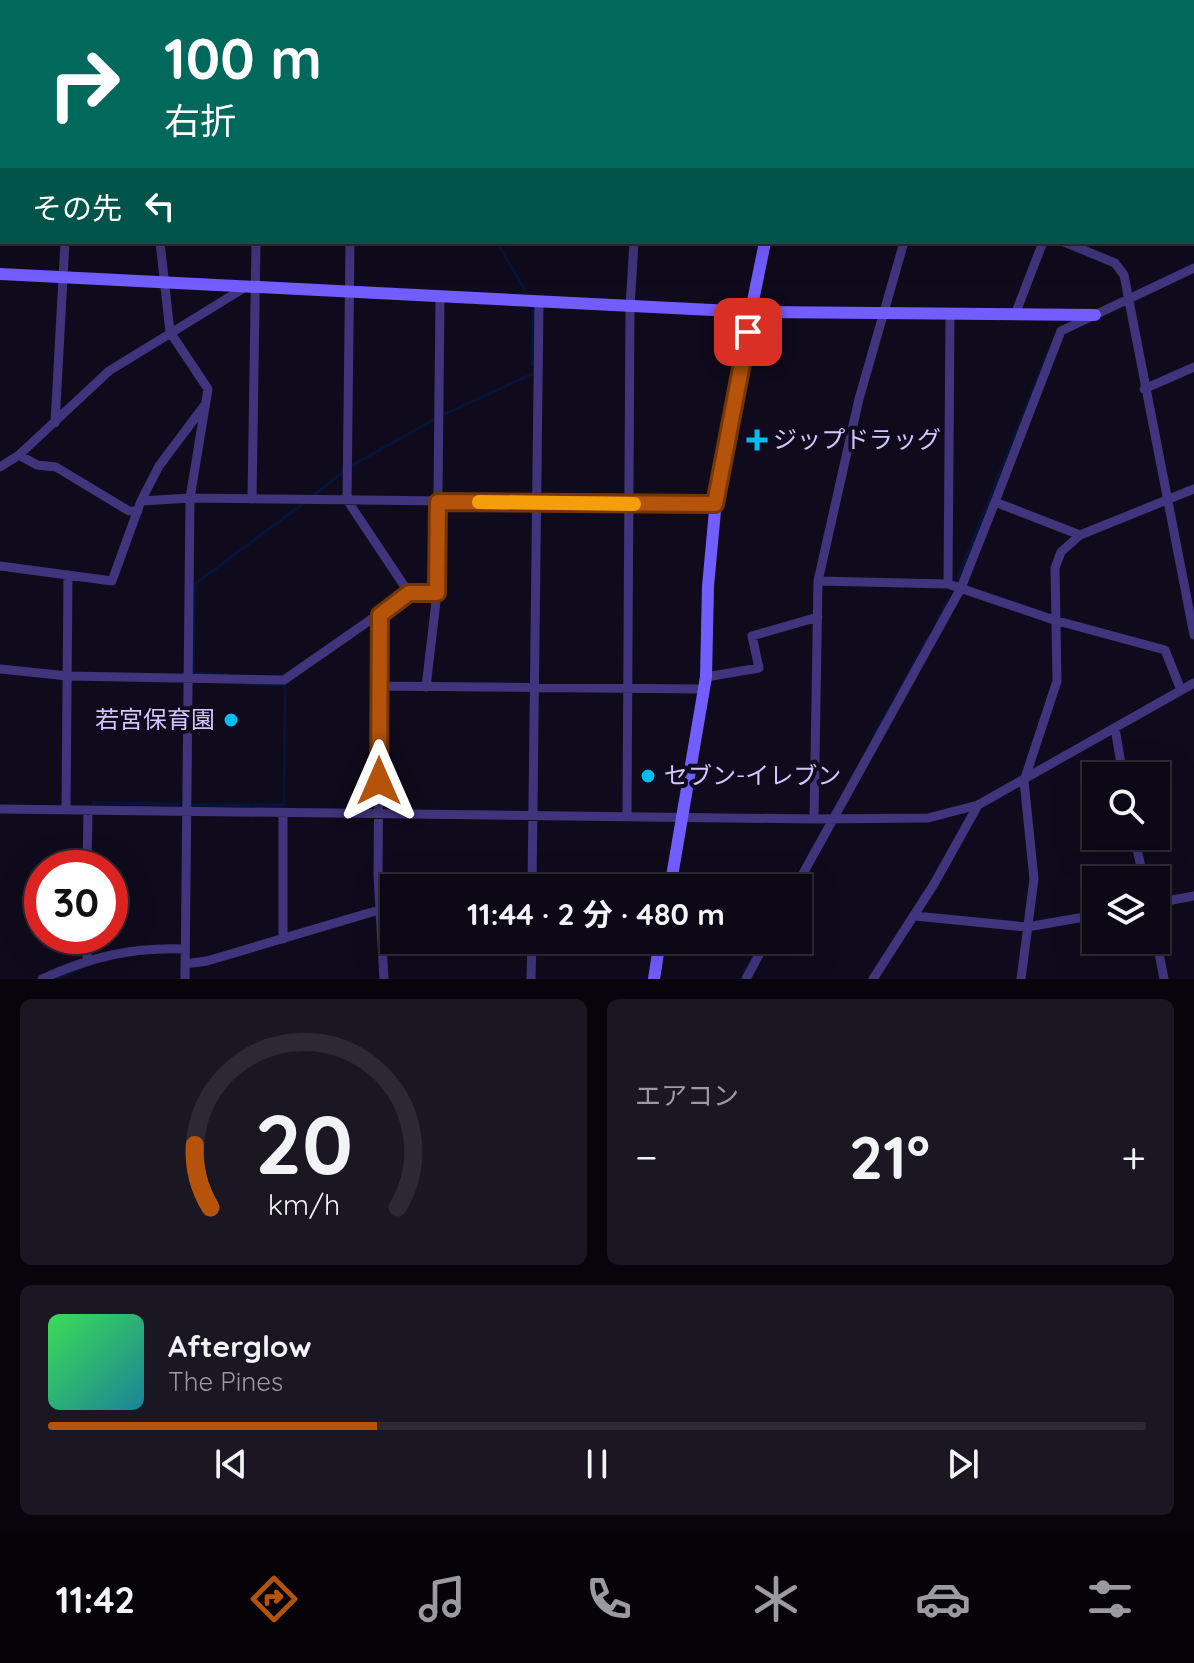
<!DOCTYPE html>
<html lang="ja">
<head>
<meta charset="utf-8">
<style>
  :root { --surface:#0c0815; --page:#1a1622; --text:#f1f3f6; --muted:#9a9aa0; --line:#2c2934; --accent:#b45309 }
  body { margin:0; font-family:Quicksand,"Noto Sans JP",sans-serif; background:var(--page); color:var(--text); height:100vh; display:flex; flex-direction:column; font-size:30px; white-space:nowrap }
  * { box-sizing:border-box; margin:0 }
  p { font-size:26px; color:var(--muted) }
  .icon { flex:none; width:44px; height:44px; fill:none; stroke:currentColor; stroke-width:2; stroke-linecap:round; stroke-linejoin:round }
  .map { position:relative; height:979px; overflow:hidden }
  .sheet { display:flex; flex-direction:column; gap:20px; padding:20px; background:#07040c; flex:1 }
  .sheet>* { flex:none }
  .banner { position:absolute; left:0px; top:0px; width:1194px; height:244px; box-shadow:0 8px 32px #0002,0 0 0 2px var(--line); background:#00695c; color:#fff; overflow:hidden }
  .tools { position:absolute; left:1082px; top:762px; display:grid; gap:16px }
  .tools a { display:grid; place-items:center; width:88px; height:88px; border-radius:0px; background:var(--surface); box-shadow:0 8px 32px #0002,0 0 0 2px var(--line); font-size:40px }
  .speed { position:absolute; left:24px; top:850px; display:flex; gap:16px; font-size:40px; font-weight:700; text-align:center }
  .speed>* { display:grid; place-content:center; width:104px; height:104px; border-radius:50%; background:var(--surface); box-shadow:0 8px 32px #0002,0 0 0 2px var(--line); line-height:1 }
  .speed .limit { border:12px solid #d22; background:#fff; color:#111 }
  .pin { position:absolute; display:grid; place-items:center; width:68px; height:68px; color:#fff; margin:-34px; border-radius:16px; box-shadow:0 4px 12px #0006 }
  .me { position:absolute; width:88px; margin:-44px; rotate:0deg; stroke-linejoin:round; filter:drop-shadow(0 0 6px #0008) }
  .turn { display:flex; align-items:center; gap:28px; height:168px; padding:0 32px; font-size:36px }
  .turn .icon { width:104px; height:104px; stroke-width:2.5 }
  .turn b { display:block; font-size:56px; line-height:68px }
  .then { display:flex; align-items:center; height:76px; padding:0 32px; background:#0003; gap:16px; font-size:30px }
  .big { font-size:60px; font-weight:700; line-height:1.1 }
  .sheet .tile { flex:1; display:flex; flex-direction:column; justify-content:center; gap:12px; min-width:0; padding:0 28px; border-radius:12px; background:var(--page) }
  .sheet .dial { align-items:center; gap:0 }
  .dial svg { height:208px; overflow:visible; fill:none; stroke:var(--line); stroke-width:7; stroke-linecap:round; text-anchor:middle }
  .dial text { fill:var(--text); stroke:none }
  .song { display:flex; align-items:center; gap:24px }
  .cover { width:96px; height:96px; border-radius:12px; background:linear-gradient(135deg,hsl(130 70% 55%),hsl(190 70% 35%)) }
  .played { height:8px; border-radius:4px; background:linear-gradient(90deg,var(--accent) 30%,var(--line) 30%) }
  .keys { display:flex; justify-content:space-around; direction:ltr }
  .heat { display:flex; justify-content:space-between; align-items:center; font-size:44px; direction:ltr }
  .sheet .tiles { flex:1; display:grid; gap:20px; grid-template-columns:1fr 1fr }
  .tile:last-child { grid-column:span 2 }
  .trip { position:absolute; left:380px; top:874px; width:432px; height:80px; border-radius:0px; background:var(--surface); box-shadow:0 8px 32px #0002,0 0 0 2px var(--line); font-weight:700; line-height:80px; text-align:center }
  .tabs { display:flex; height:128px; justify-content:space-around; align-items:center; background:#050308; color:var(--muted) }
  .tabs .icon { width:56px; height:56px }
  .tabs .current { color:var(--accent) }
  .tabs b { font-size:36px; color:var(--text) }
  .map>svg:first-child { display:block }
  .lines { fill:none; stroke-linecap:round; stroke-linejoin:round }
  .stream { stroke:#071439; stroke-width:3 }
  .street { stroke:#40357d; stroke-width:9 }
  .secondary { stroke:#745dff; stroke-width:12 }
  .route-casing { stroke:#753606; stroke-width:20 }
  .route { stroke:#b45309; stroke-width:14 }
  .slow { stroke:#f59e0b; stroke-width:14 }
  .poi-dot { fill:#00bdf1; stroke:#100b1c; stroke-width:3 }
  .labels { text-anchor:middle; stroke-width:8; stroke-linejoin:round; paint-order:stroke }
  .poi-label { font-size:24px; fill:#d3c6ff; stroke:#100b1c; text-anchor:start }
</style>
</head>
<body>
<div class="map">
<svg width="1194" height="979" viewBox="0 0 1194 979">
  <rect width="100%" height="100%" fill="#100b1c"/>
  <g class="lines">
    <path class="stream" d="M 458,2 L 458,0
      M 499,246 L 524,288
      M 532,365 L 534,308
      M 445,414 L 532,374
      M 351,466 L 435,419
      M 313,496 L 343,472
      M 957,580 L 1049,350
      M 937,623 L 949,597
      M 228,675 L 193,673 L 195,584 L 304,503
      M 875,734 L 929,636
      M 93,803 L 182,804
      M 193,805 L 284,805 L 285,685 L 245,684
      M 92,868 L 92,853
      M 57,979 L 84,967
      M 741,979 L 762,940"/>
    <path class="street" d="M 1080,0 L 1080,2
      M 78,2 L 78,0
      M 172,2 L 172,0
      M 270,2 L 270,0
      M 363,2 L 363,0
      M 551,2 L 551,0
      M 645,2 L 645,0
      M 952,2 L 953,0
      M 1140,2 L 1141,0
      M 1192,15 L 1194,15
      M 1192,58 L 1194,58
      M 1192,109 L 1194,110
      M 0,130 L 2,130
      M 160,242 L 170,332 L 208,389 L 190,498 L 185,979
      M 1064,242 L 1115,263 L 1124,275 L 1194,635
      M 1016,312 L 1043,242
      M 950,314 L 948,584 L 1054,620 L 1165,650 L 1181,690
      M 1144,389 L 1194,367
      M 55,423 L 65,242
      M 19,455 L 37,465 L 56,467 L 129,511 L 138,511
      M 0,467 L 19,455 L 109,371 L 244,288
      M 252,499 L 256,242
      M 141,501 L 190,498 L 715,504
      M 995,502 L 1061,331 L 1194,268
      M 0,566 L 112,581 L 141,501 L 159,466 L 204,406
      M 818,581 L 948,584
      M 409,593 L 437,593
      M 380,615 L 378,875 L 384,979
      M 0,669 L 68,676 L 284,680 L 409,593 L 347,500 L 350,242
      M 706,677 L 759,668 L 752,636 L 818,617
      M 380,686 L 703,689
      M 426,687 L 437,593 L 440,296
      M 1115,728 L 1123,776
      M 0,809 L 814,819 L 928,818 L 978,805 L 1194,683
      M 66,810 L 68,575
      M 627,815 L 630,307 L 634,242
      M 814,819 L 818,581 L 859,399 L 904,242
      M 1134,836 L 1144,880
      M 87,868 L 88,810
      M 532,888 L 539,303
      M 795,888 L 961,588 L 995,502 L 1080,535 L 1194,489
      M 1156,903 L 1194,896
      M 915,916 L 1027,927 L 1096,915
      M 1156,937 L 1164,979
      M 283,939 L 283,813
      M 508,940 L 660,944
      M 382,943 L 406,940
      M 87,959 L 87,936
      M 185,964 L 207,961 L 379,910
      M 42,979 C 90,957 132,947 185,949
      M 531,979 L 532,940
      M 746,979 L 767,940
      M 873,979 L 934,884 L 978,805
      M 1021,979 L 1034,879 L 1024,781 L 1057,681 L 1055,568 L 1061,552 L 1080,535"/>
    <path class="secondary" d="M 811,2 L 811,0
      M 0,274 L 752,312 L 1095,315
      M 670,888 L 706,677 L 708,586 L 719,468 L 765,242
      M 654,979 L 660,940"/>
  </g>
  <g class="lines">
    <defs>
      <path id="route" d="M 379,781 L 380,615 L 409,593 L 437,593 L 438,502 L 715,504 L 748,332"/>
    </defs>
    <use href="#route" class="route-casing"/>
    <use href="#route" class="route"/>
    <path class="slow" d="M 479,502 L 634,504"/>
  </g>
  <g class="poi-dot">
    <path d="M753 428h8v8h8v8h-8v8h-8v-8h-8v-8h8z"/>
    <circle cx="231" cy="720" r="8"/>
    <circle cx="648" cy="776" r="8"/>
  </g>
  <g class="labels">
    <g class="poi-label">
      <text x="773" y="448">ジップドラッグ</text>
      <text x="215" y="728" text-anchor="end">若宮保育園</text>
      <text x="664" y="784">セブン-イレブン</text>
    </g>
  </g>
</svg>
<div class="tools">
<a><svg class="icon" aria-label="search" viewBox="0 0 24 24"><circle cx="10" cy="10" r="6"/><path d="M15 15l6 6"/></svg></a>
<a><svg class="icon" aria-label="layers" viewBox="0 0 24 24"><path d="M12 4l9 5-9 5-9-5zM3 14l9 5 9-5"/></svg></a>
</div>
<div class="speed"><div class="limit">30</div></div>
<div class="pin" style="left:748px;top:332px;background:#d93025"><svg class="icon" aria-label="arrive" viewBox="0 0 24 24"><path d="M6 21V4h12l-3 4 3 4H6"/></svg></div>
<svg class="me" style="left:379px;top:781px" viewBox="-20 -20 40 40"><path d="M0-17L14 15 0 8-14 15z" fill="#b45309" stroke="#fff" stroke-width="4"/></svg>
<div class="trip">11:44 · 2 分 · 480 m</div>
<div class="banner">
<div class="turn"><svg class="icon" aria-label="right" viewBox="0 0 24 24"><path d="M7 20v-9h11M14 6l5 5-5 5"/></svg><div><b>100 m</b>右折</div></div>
<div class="then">その先<svg class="icon" aria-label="left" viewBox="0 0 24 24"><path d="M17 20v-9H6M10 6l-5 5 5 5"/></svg></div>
</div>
</div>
<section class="sheet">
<div class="tiles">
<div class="tile dial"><svg viewBox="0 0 100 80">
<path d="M14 69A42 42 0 1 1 86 69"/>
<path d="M14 69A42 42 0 0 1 8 45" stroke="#b45309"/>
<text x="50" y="56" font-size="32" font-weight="700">20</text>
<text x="50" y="72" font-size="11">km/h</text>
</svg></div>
<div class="tile"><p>エアコン</p>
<div class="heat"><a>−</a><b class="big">21°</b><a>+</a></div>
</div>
<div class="tile">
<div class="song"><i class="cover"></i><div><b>Afterglow</b><p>The Pines</p></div></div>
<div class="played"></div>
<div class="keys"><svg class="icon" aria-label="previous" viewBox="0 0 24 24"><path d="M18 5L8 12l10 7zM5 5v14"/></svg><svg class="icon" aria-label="pause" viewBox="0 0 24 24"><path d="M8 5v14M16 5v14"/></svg><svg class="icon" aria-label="next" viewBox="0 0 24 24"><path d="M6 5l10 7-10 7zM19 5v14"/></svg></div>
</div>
</div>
</section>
<nav class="tabs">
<b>11:42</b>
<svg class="icon current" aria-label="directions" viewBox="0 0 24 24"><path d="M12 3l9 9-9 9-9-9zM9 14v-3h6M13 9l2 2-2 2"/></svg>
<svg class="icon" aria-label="music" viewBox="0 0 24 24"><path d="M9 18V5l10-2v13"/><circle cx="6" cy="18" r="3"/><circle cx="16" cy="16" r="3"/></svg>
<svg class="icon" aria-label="phone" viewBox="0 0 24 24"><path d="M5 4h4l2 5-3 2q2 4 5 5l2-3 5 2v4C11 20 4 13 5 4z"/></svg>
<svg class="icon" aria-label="climate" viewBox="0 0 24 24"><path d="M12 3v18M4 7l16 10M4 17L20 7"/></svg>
<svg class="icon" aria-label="car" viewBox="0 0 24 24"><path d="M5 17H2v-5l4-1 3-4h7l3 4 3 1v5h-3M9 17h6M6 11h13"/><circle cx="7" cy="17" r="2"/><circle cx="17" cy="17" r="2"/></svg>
<svg class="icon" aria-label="filters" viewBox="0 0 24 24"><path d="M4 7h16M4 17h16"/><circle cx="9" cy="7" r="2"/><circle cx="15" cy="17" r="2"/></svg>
</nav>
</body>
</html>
